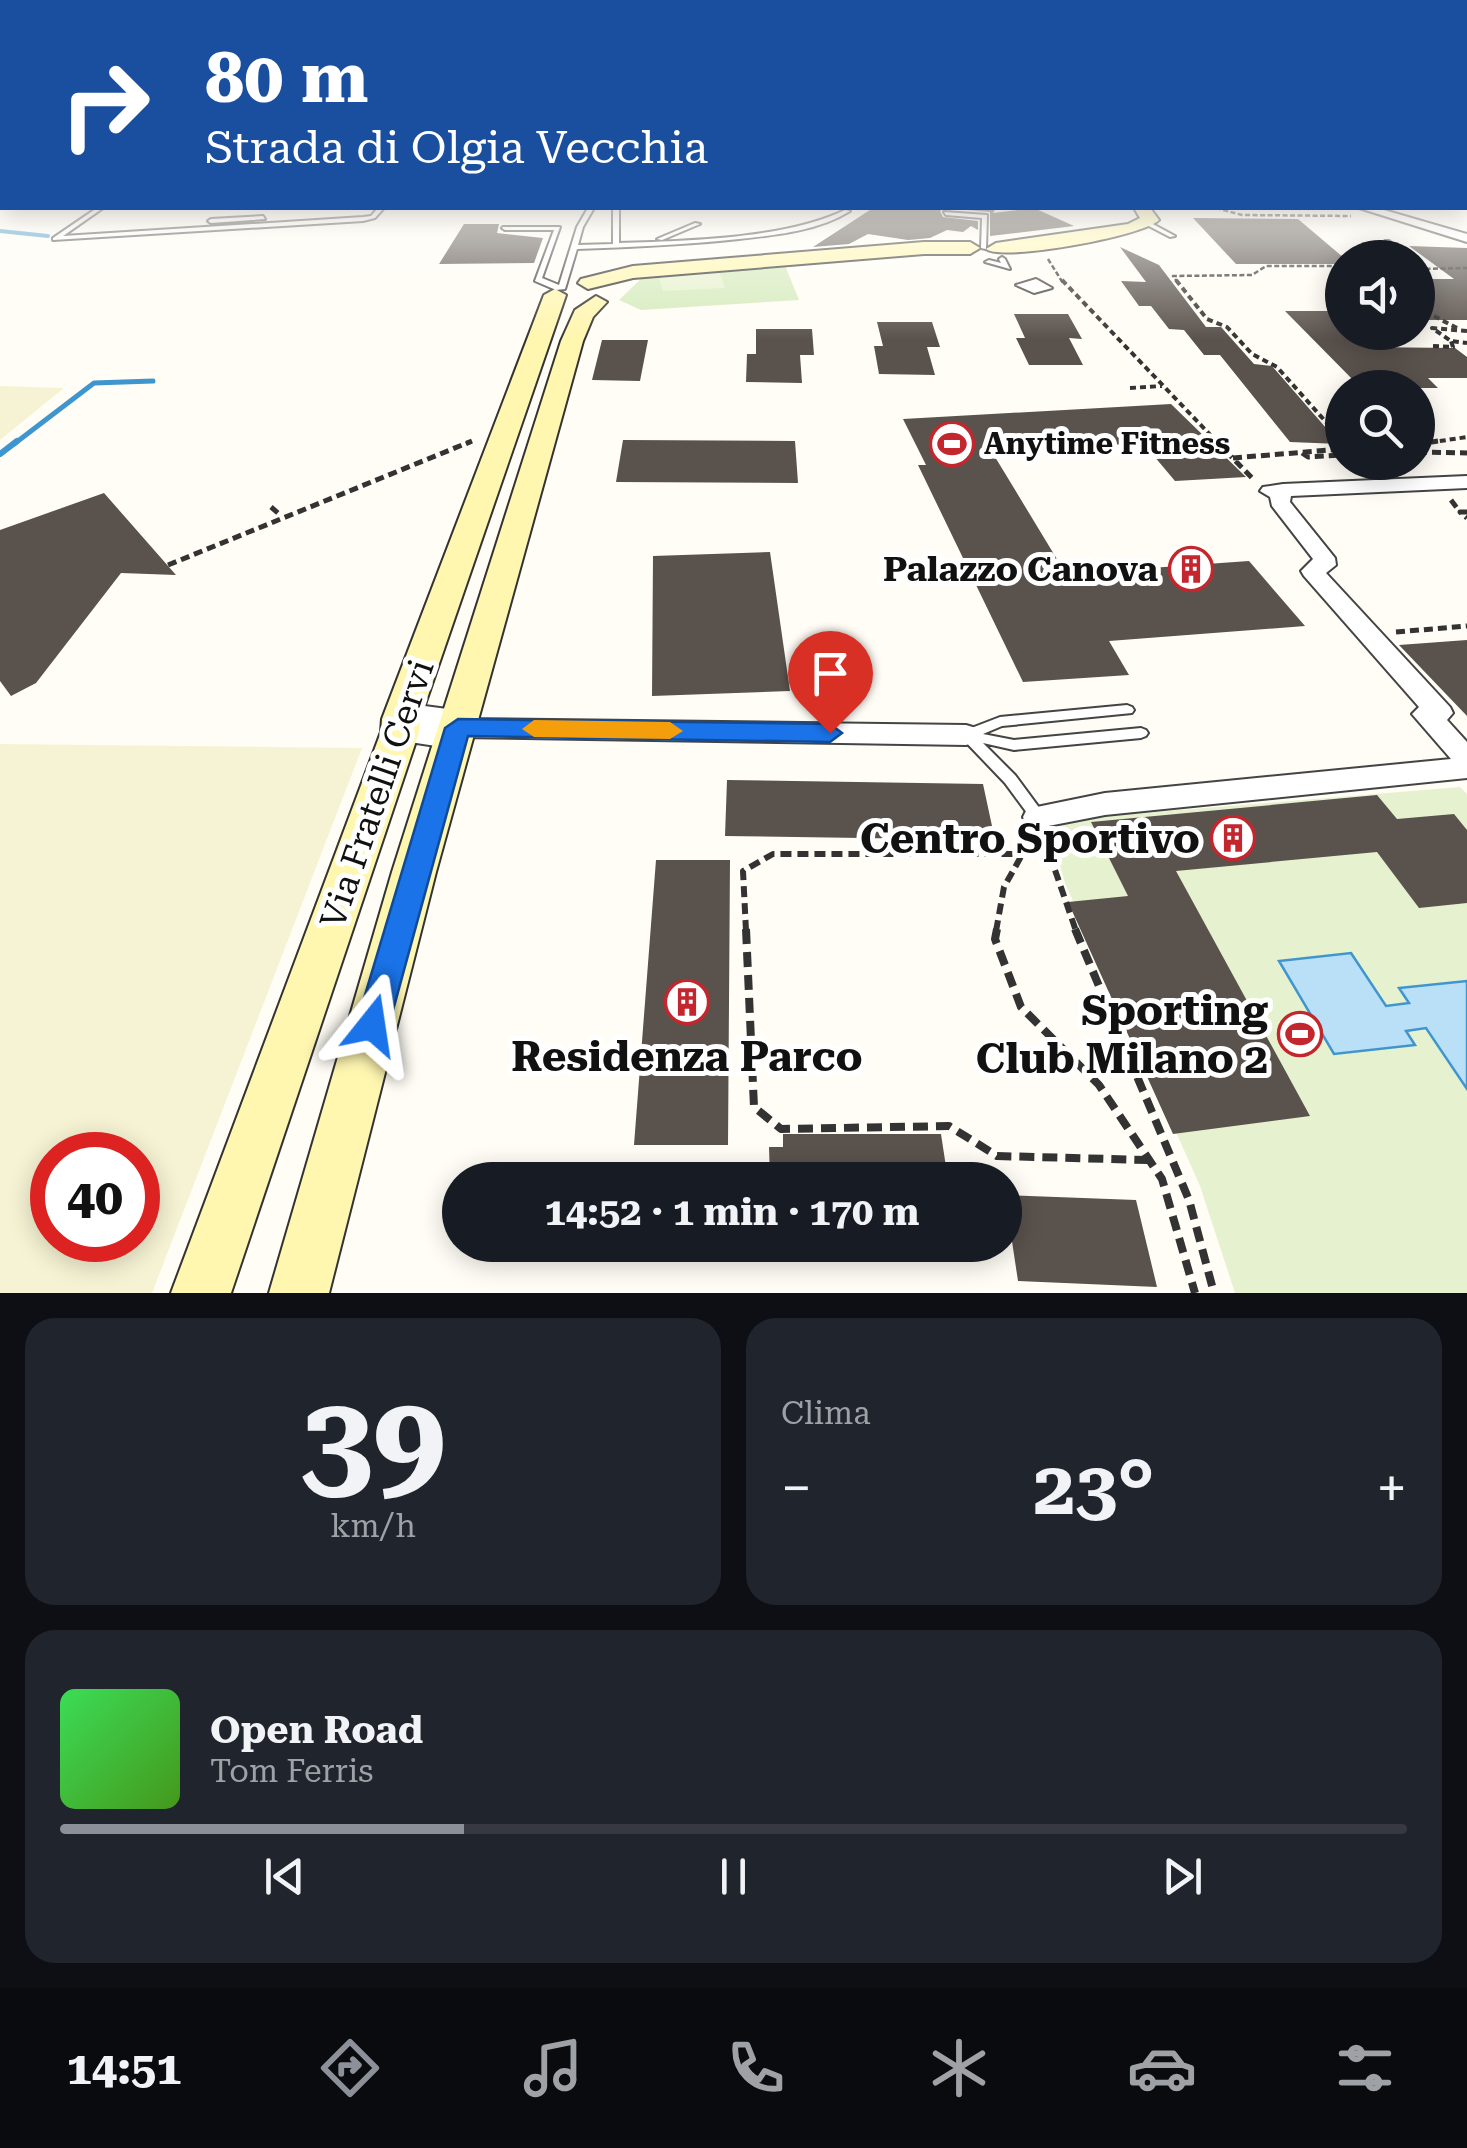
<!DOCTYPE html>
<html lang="it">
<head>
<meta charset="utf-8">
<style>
  :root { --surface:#171b24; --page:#20242c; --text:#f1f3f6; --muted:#9ea1a6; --line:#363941; --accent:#8c9099 }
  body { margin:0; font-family:"Roboto Serif",serif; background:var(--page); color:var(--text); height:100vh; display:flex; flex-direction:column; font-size:38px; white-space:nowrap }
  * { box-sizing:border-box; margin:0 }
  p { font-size:32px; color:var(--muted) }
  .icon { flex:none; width:55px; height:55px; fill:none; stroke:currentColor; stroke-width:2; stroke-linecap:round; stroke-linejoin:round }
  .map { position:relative; height:1293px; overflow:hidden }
  .drawer { display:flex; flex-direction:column; gap:25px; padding:25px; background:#0d0f14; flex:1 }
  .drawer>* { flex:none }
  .top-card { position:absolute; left:0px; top:0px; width:1468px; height:210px; box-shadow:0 5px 25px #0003; background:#1a4fa0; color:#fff; overflow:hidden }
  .tools { position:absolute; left:1325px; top:240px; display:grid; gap:20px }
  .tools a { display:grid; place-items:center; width:110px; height:110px; border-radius:50%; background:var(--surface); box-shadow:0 5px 25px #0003; font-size:50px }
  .speed { position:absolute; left:30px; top:1132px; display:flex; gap:20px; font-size:50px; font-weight:700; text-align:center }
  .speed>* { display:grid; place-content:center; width:130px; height:130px; border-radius:50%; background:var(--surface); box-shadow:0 5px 25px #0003; line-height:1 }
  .speed .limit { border:15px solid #d22; background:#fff; color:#111 }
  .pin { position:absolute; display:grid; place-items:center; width:85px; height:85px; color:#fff; margin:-102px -42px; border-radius:50% 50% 50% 0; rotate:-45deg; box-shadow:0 0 10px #0007 }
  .pin .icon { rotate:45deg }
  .me { position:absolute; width:110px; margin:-55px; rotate:15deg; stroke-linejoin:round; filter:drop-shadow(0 0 8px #0008) }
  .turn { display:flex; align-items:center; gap:35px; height:210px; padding:0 40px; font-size:45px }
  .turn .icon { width:130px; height:130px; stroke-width:2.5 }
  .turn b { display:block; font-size:70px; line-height:85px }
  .big { font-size:75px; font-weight:700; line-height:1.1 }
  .drawer .card { flex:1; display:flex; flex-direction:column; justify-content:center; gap:15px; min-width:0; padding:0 35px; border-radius:30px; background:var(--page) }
  .drawer .dial { align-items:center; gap:0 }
  .dial b { font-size:130px; line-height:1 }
  .song { display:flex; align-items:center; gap:30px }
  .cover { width:120px; height:120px; border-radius:15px; background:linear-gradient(135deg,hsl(130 70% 55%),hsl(100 70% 35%)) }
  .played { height:10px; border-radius:5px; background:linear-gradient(90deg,var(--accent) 30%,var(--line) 30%) }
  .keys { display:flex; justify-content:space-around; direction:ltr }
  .heat { display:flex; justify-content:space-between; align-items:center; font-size:55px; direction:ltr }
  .drawer .tiles { flex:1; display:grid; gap:25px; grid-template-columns:1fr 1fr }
  .card:last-child { grid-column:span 2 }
  .trip { position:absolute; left:442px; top:1162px; width:580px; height:100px; border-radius:50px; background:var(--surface); box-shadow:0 5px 25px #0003; font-weight:700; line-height:100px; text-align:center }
  .tabs { display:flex; height:160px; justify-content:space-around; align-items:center; background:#090b0e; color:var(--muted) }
  .tabs .icon { width:70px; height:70px }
  .tabs .on { color:var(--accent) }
  .tabs b { font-size:45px; color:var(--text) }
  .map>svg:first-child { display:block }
  .farmland { fill:#f6f3d4; fill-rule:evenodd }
  .green { fill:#d5ebbd }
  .pitch { fill:#e6f2cf }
  .water { fill:#b9e0f7; stroke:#3f96cf; stroke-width:2.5 }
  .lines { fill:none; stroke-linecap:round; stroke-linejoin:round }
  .stream-far2 { stroke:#3f96cf; stroke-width:4 }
  .stream-far1 { stroke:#3f96cf; stroke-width:5 }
  .stream { stroke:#3f96cf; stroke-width:6 }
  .building { fill:#5a524d }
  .lane-casing { stroke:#444; stroke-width:4 }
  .street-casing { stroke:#444; stroke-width:4 }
  .secondary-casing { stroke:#333; stroke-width:4 }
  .highway-casing { stroke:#222; stroke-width:49 }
  .path-far4 { stroke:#333; stroke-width:2.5; stroke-dasharray:5 2.5; stroke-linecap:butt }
  .path-far3 { stroke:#333; stroke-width:4; stroke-dasharray:6 4; stroke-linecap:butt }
  .path-far2 { stroke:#333; stroke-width:5; stroke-dasharray:9 5; stroke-linecap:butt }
  .path-far1 { stroke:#333; stroke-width:6; stroke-dasharray:11 6; stroke-linecap:butt }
  .path { stroke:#333; stroke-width:8; stroke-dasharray:15 8; stroke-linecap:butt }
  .lane { fill:#fff; fill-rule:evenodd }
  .street { fill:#fff; fill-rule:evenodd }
  .secondary { fill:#fff6b0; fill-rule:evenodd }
  .highway { stroke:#f5a25d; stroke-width:45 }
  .route { fill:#1a73e8; stroke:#114b97; stroke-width:2.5 }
  .slow { fill:#f59e0b }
  .labels { text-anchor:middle; stroke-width:10; stroke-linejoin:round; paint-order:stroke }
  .far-poi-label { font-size:30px; font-weight:bold; fill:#111; stroke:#fff; text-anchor:start }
  .poi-label { font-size:35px; font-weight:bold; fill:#111; stroke:#fff; text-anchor:end }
  .street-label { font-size:35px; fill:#111; stroke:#fff }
  .near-poi-label { font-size:42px; font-weight:bold; fill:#111; stroke:#fff; text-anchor:end }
</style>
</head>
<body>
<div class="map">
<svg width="1467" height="1293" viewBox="0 0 1467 1293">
  <rect width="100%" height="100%" fill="#fffdf5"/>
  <path class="farmland" d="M 0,386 L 64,388 L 0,440 Z
    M 0,744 L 362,748 L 152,1293 L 0,1293 ZM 52,1155 L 138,1155 L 138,1240 L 52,1240 Z"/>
  <path class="green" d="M 784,263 L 799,300 L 641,310 L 619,300 L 646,274 Z"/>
  <path class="pitch" d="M 719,271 L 725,288 L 663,291 L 658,275 Z
    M 1460,787 L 1467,794 L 1467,1293 L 1235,1293 L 1200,1186 L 1065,883 L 1047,821 Z"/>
  <path class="water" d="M 1351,953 L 1386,1006 L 1409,1003 L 1399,988 L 1467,981 L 1467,1089 L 1426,1028 L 1406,1031 L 1415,1045 L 1334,1054 L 1279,961 Z"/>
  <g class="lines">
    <path class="stream-far2" d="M 0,231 L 48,236"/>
    <path class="stream-far1" d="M 14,444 L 94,383 L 153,381"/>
    <path class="stream" d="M 0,454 L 17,441"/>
  </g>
  <path class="building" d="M 873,208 L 996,208 L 993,213 L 1034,208 L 1074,226 L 990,236 L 990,212 L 944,208 L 940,211 L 943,217 L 978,221 L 978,230 L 971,226 L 963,232 L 947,230 L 930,238 L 908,240 L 868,234 L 849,244 L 813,247 Z
    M 1193,218 L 1298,219 L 1344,258 L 1342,264 L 1236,264 Z
    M 464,224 L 499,224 L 497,233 L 543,238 L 534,263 L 439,264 Z
    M 1409,246 L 1467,248 L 1467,320 L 1418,320 L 1418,279 L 1454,279 Z
    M 1120,247 L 1159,265 L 1206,327 L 1221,327 L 1254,364 L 1272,366 L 1340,444 L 1290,442 L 1220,355 L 1204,355 L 1184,330 L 1169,329 L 1151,306 L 1139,306 L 1121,281 L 1146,282 Z
    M 1285,311 L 1342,311 L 1342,332 L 1348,332 L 1363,347 L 1455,348 L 1467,357 L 1467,378 L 1428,378 L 1438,388 L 1361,388 Z
    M 1014,314 L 1068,314 L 1082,339 L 1069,338 L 1083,365 L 1029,365 L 1016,338 L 1025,338 Z
    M 877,322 L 932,322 L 940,347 L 927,347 L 935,375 L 879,374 L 874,346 L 883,346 Z
    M 756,329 L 812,329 L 814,355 L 800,355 L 802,383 L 746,382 L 747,354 L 756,354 Z
    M 602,340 L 648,340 L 640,381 L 592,380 Z
    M 1171,404 L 1246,477 L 1175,481 L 1143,443 L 992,452 L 1066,574 L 1249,561 L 1305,626 L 1109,641 L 1129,675 L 1023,682 L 918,465 L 926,465 L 903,419 Z
    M 623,440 L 795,441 L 798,483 L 616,482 Z
    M 104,493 L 176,575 L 121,573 L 36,683 L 11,696 L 0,681 L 0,530 Z
    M 770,552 L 790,691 L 652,696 L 653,556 Z
    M 1467,640 L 1467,716 L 1399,645 Z
    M 727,780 L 983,784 L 995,840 L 725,836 Z
    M 1377,795 L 1397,819 L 1454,814 L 1467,830 L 1467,903 L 1419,908 L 1377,852 L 1176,871 L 1310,1116 L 1173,1134 L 1068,902 L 1128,896 L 1091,822 Z
    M 656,860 L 730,860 L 728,1145 L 634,1145 Z
    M 783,1134 L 941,1134 L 948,1180 L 770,1180 L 769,1147 L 783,1147 Z
    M 1005,1195 L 1136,1200 L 1157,1287 L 1018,1281 Z"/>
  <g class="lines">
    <defs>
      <path id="lane" d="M 97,208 L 103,208 L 63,236 L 363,217 L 371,216 L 378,208 L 384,208 L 375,218 L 363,221 L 53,240 L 53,238 Z
        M 588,208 L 594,208 L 583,227 L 578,245 L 613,244 L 613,208 L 619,208 L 619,243 C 686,241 785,239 845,210 L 850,211 C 818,231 776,235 739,239 C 685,245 631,247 577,249 L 565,289 L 556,290 L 535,281 L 554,230 L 505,230 L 502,228 L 503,227 L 560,227 L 542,278 L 559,285 L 577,227 Z
        M 944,212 L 987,215 L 986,249 L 981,248 L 982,218 L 946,215 Z
        M 263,216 L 265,219 L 211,223 L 208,221 L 211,219 Z
        M 1145,222 L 1149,222 L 1175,236 L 1170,237 L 1145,224 Z
        M 695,223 L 700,224 L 662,240 L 657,239 Z
        M 1385,241 L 1389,241 L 1403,254 L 1403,256 L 1394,258 L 1397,255 L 1385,243 Z
        M 1002,257 L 1005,259 L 1010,269 L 985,262 L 989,260 L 1001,263 L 999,259 Z
        M 1036,279 L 1052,288 L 1034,293 L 1016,285 Z
        M 1127,705 L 1132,707 L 1134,710 L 1132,713 L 1002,726 L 983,734 L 1014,740 L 1141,728 L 1146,730 L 1148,733 L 1146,736 L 1141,738 L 1014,750 L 983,743 L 1015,775 L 1043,813 L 1045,817 L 1043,821 L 1038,823 L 1033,821 L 1005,783 L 959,735 L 961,732 L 1000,717 Z"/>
      <path id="street" d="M 1359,208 L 1377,208 L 1467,234 L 1467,242 Z
        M 1467,476 L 1467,488 L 1291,496 L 1290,502 L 1335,558 L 1336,565 L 1326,573 L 1450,707 L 1453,713 L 1447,720 L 1467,742 L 1467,778 L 1105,815 L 1038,828 L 1027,825 L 1023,817 L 1027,809 L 1105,793 L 1451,759 L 1412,714 L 1419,707 L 1304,576 L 1301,571 L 1313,559 L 1272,506 L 1270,497 L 1260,491 L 1263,487 L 1283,484 Z
        M 417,705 L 455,710 L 464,719 L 966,725 L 976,728 L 980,735 L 976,742 L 966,745 L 459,737 L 436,746 L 390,739 L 386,732 L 391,712 Z"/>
      <path id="secondary" d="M 1134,208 L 1150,208 L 1159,220 C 1144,236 1002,262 986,249 L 996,243 L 1128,224 L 1140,218 Z
        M 924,242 L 970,242 L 980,248 L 970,254 L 924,254 L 633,278 L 588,289 L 578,283 L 581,279 L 633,266 Z
        M 555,289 L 566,295 L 420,719 L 419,732 L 231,1293 L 171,1293 L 381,732 L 382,719 L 544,295 Z
        M 596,296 L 607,302 L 593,317 L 583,341 L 436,872 L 329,1293 L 269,1293 L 392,872 L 561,341 L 575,310 Z"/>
      <path id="highway" d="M 0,185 L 2,184"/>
    </defs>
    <use href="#lane" class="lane-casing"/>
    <use href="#street" class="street-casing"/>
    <use href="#secondary" class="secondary-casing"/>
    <use href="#highway" class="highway-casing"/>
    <path class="path-far4" d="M 1216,208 L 1242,215 L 1351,216
      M 1048,259 L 1063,283
      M 1418,269 L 1467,268
      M 1178,283 L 1173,276 L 1252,275 L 1266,266 L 1342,266"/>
    <path class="path-far3" d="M 1062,280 L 1219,444
      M 1176,280 L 1207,319 L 1227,327 L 1252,354 L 1277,367 L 1342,440
      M 1434,316 L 1457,328
      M 1467,331 L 1432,328 L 1451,341 L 1467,343
      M 1433,346 L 1453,347 L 1451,341
      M 1130,388 L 1162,386
      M 466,444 L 475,440
      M 1420,444 L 1467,437"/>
    <path class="path-far2" d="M 1216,441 L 1255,481
      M 1418,444 L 1438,441
      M 1418,452 L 1467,453
      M 1302,453 L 1308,457 L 1342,455
      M 1233,458 L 1342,449
      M 1451,500 L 1460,512
      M 271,507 L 278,513
      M 1467,512 L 1460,512 L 1467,518
      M 168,565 L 472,441
      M 1396,632 L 1467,626"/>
    <path class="path-far1" d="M 1044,838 L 1076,931
      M 746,931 L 743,871 L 773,854 L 1022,854
      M 996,931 L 1004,887 L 1023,853 L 1024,837"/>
    <path class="path" d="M 746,929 L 754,1107 L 781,1129 L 949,1126 L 997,1156 L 1148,1160
      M 997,929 L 995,939 L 1021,1007 L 1099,1085 L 1162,1179 L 1195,1293
      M 1075,929 L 1189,1200 L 1214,1293"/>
    <use href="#lane" class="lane"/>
    <use href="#street" class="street"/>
    <use href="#secondary" class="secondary"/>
    <use href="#highway" class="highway"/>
  </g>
  <linearGradient id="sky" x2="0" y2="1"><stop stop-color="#95c6ee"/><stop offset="0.47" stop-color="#fffefa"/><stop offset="1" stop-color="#fffefa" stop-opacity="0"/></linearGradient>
  <rect width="1467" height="340" fill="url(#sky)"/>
  <path class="route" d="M 458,719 L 830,724 L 842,733 L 830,742 L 468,736 L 389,1025 L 384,1035 L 372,1040 L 361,1035 L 356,1025 L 445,728 Z"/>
  <path class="slow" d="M 534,720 L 670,722 L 683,731 L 670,739 L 534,737 L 522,729 Z"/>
  <defs>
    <symbol id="stadium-ring" viewBox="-11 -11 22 22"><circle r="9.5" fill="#fff" stroke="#c4262e" stroke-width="1.5"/><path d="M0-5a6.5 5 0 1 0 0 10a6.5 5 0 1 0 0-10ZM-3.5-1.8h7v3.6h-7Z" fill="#c4262e"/></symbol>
    <symbol id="building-ring" viewBox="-11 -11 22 22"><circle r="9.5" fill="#fff" stroke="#c4262e" stroke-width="1.5"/><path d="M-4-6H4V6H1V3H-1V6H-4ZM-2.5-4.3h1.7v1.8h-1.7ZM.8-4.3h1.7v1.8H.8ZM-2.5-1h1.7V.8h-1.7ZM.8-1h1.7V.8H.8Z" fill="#c4262e"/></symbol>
  </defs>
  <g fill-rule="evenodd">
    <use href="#stadium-ring" x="927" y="419" width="50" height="50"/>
    <use href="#building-ring" x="1166" y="544" width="50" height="50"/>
    <use href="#building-ring" x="1208" y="813" width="50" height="50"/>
    <use href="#building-ring" x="662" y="977" width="50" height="50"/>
    <use href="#stadium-ring" x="1275" y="1009" width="50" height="50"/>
  </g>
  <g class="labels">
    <g class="far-poi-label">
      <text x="984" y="454">Anytime Fitness</text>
    </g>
    <g class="poi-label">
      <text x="1158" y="581">Palazzo Canova</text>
    </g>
    <g class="street-label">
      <text transform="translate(377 794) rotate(-71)" y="12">Via Fratelli Cervi</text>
    </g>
    <g class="near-poi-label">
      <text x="1200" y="853">Centro Sportivo</text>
      <text x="1268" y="1025">Sporting<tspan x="1268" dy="48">Club Milano 2</tspan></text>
      <text x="687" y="1071" text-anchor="middle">Residenza Parco</text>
    </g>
  </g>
</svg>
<div class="tools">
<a><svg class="icon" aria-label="sound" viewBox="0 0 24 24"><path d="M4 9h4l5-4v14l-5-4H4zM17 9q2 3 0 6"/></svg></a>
<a><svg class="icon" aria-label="search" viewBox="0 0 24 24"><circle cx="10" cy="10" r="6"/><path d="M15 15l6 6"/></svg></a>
</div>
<div class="speed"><div class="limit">40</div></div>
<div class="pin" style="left:830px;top:733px;background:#d93025"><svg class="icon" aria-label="arrive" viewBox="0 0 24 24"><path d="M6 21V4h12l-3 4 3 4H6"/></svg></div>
<svg class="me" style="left:372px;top:1025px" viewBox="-20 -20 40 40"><path d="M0-17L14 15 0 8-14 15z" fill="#1a73e8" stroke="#fff" stroke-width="4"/></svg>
<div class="trip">14:52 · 1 min · 170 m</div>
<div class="top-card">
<div class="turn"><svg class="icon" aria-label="right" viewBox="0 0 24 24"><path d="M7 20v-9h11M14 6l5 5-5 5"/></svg><div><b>80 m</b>Strada di Olgia Vecchia</div></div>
</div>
</div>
<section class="drawer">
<div class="tiles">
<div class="card dial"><b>39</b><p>km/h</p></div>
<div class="card"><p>Clima</p>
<div class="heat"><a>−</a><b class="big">23°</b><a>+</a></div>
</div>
<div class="card">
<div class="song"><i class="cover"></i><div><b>Open Road</b><p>Tom Ferris</p></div></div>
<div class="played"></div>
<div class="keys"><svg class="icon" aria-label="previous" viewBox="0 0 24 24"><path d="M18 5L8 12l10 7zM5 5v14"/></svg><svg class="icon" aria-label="pause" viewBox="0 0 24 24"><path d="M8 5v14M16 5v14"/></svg><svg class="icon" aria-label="next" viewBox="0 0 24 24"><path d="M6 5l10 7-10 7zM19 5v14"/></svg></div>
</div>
</div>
</section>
<nav class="tabs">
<b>14:51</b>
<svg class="icon on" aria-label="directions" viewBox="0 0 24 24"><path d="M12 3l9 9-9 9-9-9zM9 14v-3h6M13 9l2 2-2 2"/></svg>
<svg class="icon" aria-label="music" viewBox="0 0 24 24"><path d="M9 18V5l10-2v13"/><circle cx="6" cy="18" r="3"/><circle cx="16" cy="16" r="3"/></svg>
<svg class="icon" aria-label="phone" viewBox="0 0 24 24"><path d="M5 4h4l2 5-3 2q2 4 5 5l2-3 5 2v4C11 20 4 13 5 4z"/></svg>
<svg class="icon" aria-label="climate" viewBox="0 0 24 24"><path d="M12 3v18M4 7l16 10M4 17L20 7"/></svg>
<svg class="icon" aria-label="car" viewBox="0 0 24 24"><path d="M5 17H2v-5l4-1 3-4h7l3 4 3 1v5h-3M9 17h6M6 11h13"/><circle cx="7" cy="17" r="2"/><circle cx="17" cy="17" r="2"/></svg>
<svg class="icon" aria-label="filters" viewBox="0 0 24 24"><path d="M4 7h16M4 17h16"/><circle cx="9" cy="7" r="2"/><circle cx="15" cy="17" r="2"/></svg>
</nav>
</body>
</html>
